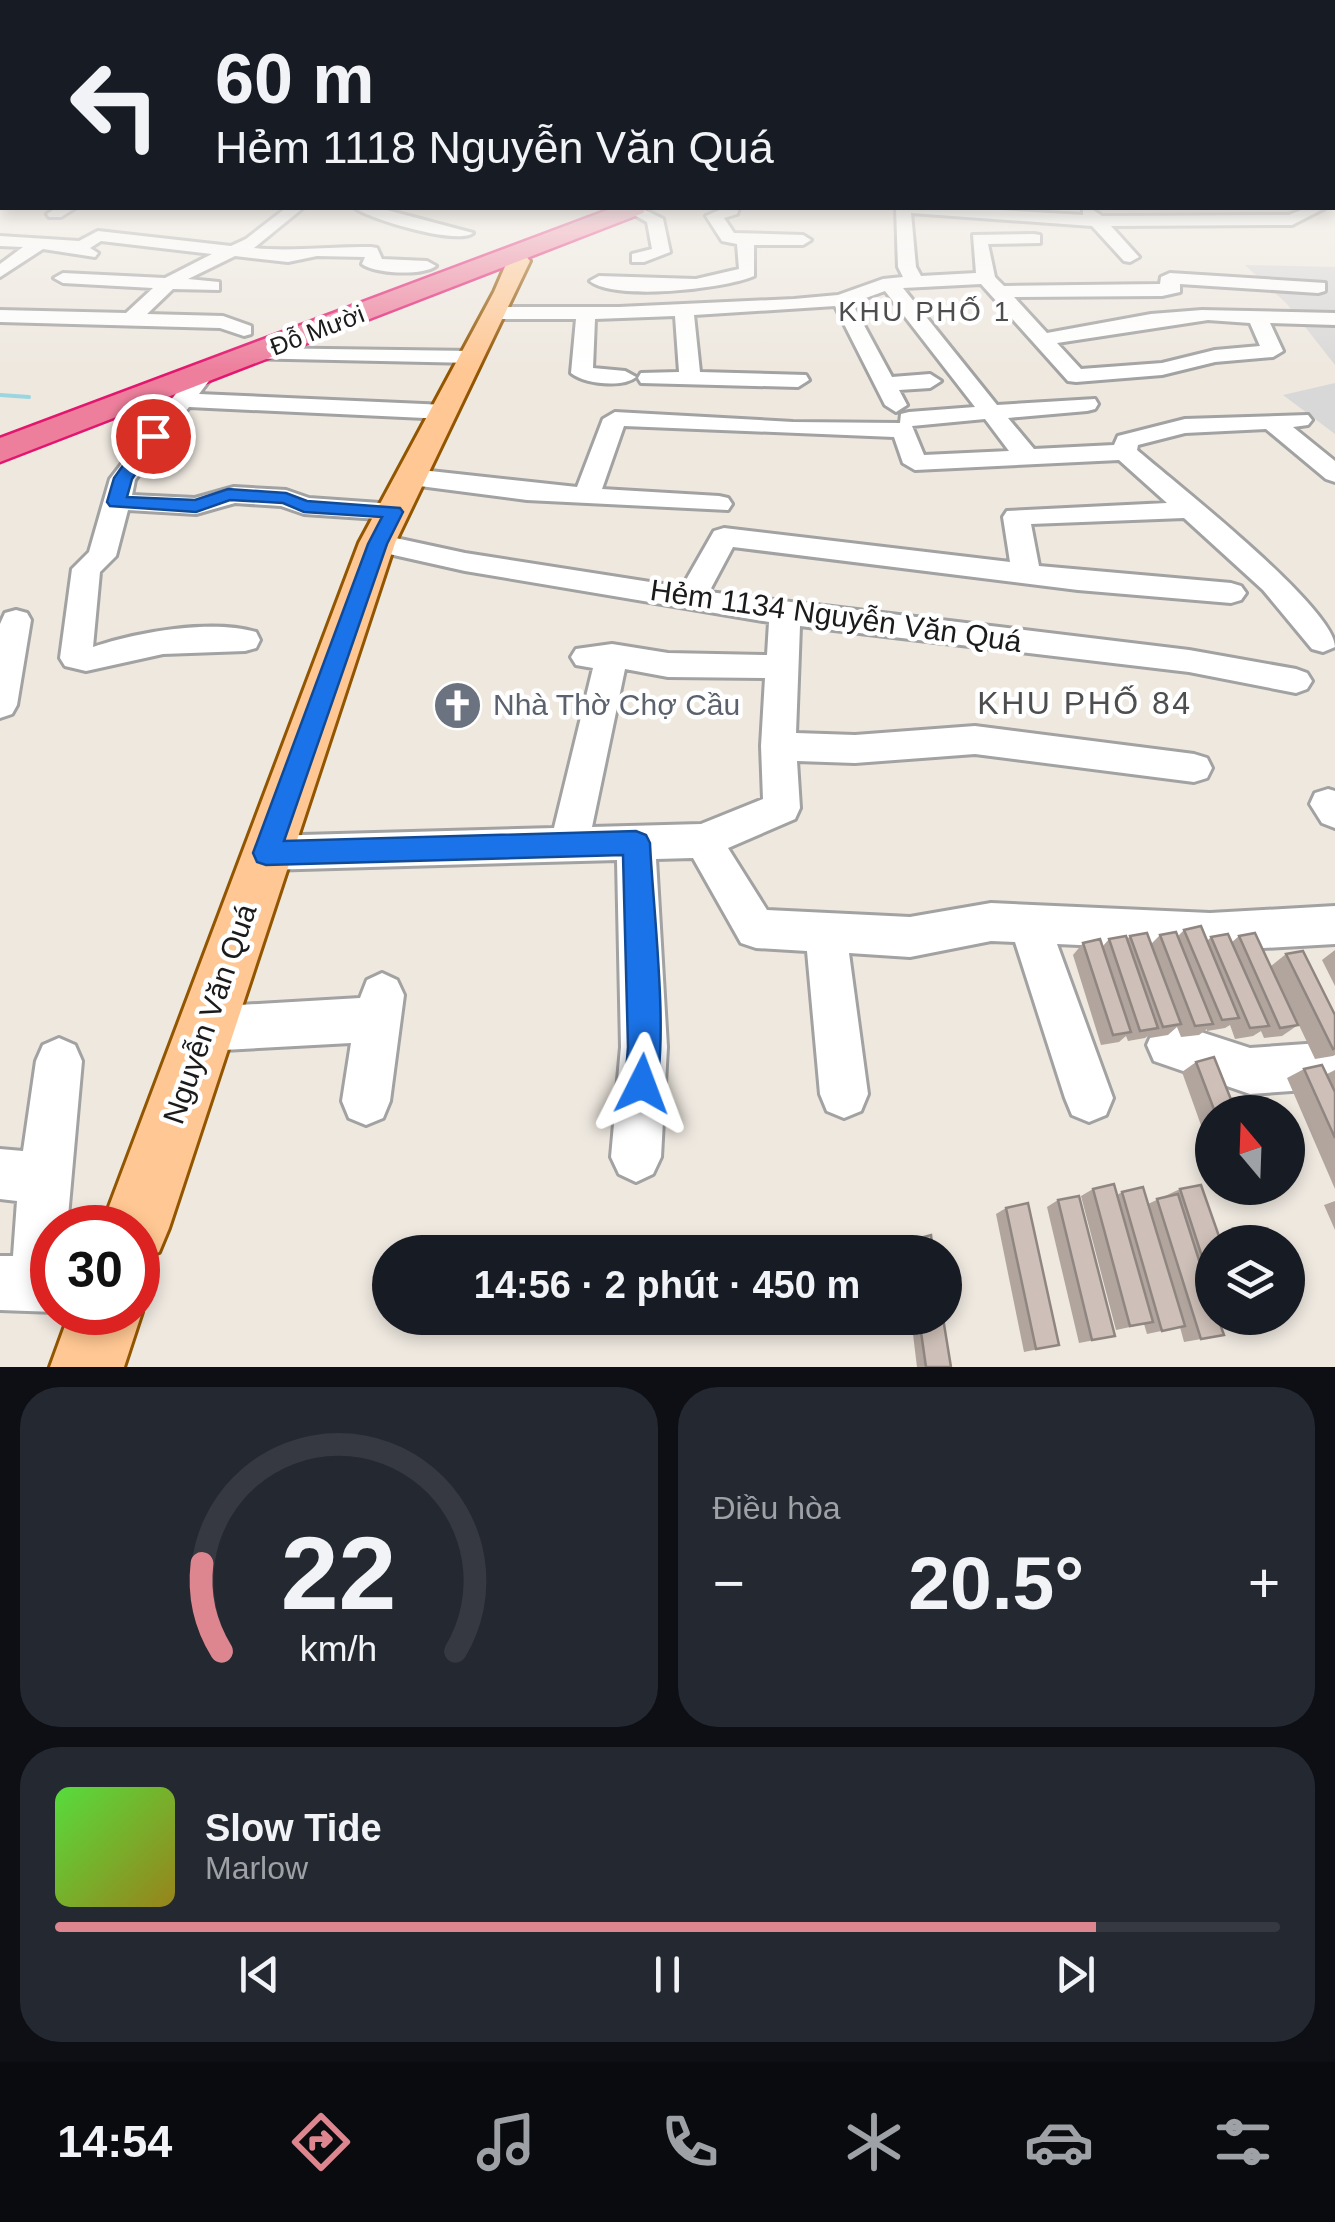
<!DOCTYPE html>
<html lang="vi">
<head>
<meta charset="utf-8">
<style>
  :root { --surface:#171b24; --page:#242831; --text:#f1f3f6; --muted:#9ea1a6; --line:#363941; --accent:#de868f }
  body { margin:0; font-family:Arial,sans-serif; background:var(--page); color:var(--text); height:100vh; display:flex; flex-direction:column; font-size:38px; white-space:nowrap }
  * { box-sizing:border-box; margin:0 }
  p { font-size:32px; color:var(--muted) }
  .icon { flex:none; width:55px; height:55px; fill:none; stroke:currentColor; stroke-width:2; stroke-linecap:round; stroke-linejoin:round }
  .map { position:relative; height:1367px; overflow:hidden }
  .drawer { display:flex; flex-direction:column; gap:20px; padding:20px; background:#0d0f14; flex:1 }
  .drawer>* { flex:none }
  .hud { position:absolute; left:0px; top:0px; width:1335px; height:210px; box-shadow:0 5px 15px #0003; background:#171b24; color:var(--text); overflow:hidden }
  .needle { width:65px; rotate:341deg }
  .buttons { position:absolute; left:1195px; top:1095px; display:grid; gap:20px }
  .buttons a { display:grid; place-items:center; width:110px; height:110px; border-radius:50%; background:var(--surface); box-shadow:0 5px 15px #0003; font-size:50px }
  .speed { position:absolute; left:30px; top:1205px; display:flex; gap:20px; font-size:50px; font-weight:700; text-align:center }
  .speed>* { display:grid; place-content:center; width:130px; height:130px; border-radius:50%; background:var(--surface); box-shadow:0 5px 15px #0003; line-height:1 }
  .speed .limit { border:15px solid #d22; background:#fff; color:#111 }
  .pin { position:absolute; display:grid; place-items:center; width:85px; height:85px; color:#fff; margin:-42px; border:5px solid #fff; border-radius:50%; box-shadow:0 2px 10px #0007 }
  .me { position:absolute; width:110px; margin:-55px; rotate:3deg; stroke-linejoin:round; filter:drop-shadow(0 0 8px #0008) }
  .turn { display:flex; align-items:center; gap:35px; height:210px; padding:0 50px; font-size:45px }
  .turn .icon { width:130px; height:130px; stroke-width:2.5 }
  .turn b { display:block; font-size:70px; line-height:85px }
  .big { font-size:75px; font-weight:800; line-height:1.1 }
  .drawer .card { flex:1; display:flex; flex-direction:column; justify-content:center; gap:15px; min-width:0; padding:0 35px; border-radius:40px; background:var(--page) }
  .drawer .dial { align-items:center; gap:0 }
  .dial svg { height:260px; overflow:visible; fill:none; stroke:var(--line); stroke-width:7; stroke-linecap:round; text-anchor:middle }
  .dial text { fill:var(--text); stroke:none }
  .song { display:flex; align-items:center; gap:30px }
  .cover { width:120px; height:120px; border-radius:15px; background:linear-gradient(135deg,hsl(110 70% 55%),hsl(50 70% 35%)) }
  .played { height:10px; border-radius:5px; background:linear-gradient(90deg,var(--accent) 85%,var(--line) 85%) }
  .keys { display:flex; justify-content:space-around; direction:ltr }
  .heat { display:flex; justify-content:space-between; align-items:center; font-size:55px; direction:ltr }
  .drawer .tiles { flex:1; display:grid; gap:20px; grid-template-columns:1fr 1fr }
  .card:last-child { grid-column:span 2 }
  .trip { position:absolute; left:372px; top:1235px; width:590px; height:100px; border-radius:50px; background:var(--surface); box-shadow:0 5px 15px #0003; font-weight:800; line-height:100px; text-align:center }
  .dock { display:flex; height:160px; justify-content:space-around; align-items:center; background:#090b0e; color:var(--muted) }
  .dock .icon { width:70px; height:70px }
  .dock .current { color:var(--accent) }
  .dock b { font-size:45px; color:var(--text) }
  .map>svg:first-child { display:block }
  .residential { fill:#d9d8d8 }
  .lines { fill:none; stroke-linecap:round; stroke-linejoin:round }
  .stream { stroke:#9bd6e0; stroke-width:4 }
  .minor-casing { stroke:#a2a2a2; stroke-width:6 }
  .major-casing { stroke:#925500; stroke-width:6 }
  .highway-casing { stroke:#e3156e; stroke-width:5 }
  .minor { fill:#fff; fill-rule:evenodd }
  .major { fill:#ffc793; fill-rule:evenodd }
  .highway { fill:#ed7f9d; fill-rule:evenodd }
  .wall { fill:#b1a59e }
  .building { fill:#cec0b8; stroke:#908681; stroke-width:2.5 }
  .route { fill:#1a73e8; stroke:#114b97; stroke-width:2.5 }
  .labels { text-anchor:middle; stroke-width:9; stroke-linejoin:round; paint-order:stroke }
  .far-street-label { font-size:25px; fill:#1b1b1b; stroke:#fff }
  .far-neighbourhood-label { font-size:28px; letter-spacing:2.5px; fill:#4e4e4e; stroke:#fff }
  .street-label { font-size:30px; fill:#1b1b1b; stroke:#fff }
  .worship-label { font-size:30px; fill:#5b616d; stroke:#fff; text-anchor:start }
  .neighbourhood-label { font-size:32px; letter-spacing:2.5px; fill:#4e4e4e; stroke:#fff }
</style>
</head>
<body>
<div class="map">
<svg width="1335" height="1367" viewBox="0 0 1335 1367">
  <rect width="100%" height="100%" fill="#eee8df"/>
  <path class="residential" d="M 1245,265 L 1335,267 L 1335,365 L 1287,304 Z
    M 1335,383 L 1335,434 L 1283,395 Z"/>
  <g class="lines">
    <path class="stream" d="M 0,395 L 29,397"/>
    <defs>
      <path id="minor" d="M 56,208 L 75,208 L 61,217 L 49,217 L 47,214 Z
        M 286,208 L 303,208 L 254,248 C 293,252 331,246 371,247 L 377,248 L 382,259 L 427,261 L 436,266 C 422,276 376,274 362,264 L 365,257 L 317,256 L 288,262 L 235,256 L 188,279 L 219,282 L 219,290 L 173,289 L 147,314 L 223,316 L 251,326 L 251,334 L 244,336 L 220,328 L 0,322 L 0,310 L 126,313 L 153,288 L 63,283 L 54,278 L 63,273 L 165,278 L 212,254 L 101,241 L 90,248 L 98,253 L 95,257 L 43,249 L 0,277 L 0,264 L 23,247 L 0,246 L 0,236 L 79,241 L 98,231 L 231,246 L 246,239 Z
        M 355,208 L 379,208 L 473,233 C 457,245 372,220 355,208 Z
        M 641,208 L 663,219 L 670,252 L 644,262 L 632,262 L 632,254 L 652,249 L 647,222 L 623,209 Z
        M 724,208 L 739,208 L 737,214 L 724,218 L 734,233 L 803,235 L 811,240 L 803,245 L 754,245 L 754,276 C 724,289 615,301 590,281 L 599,276 L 696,279 L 739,269 L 737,244 L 722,241 L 706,216 Z
        M 896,208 L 968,208 L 1083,215 L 1083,209 L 1090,208 L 1102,216 L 1289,215 L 1306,208 L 1325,208 L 1292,225 L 1111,226 L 1139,257 L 1130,262 L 1124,261 L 1092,226 L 911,213 L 916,267 L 921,276 L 976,273 L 973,235 L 1034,234 L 1040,235 L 1040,243 L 988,244 L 995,277 L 1004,286 L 1160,284 L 1161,277 L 1170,273 L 1325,283 L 1325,291 L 1318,293 L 1180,284 L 1180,292 L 1162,296 L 1014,297 L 1047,333 L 1151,314 L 1202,310 L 1335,313 L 1335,325 L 1270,323 L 1283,351 L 1273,357 L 1215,362 L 1162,375 L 1076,382 L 1068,381 L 981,284 L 903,288 L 997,405 L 1095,399 L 1098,404 L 1095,409 L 1087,411 L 1008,418 L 1034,449 L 1114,445 L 1118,436 L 1185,419 L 1308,415 L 1312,420 L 1308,425 L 1293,427 L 1335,461 L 1335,482 L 1326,479 L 1266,429 L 1185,433 L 1138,445 L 1137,450 C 1173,481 1335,608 1335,647 L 1323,652 L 1312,649 L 1263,590 L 1184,518 L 1031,524 L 1039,566 L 1231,583 L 1241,586 L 1246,593 L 1241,600 L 1231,603 L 1078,590 L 733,547 L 709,592 L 1189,650 L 1296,669 L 1307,673 L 1312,681 L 1307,689 L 1296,693 L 1189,672 L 800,626 L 796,733 L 855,735 L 975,726 L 1194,754 L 1207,758 L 1212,768 L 1207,778 L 1194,782 L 975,754 L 855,763 L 797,761 L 800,808 L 795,819 L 728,848 L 767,910 L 910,917 L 991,903 L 1210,913 L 1335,906 L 1335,944 L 1210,951 L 1057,944 L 1113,1098 L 1106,1115 L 1089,1122 L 1072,1115 L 1065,1098 L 1015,942 L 991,941 L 910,957 L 849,953 L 868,1094 L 861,1111 L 844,1118 L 827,1111 L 820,1094 L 807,951 L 756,948 L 741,943 L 693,858 L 656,859 L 667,1047 L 661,1157 L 653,1174 L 636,1182 L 619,1174 L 611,1157 L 621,1047 L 617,860 L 266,870 L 252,865 L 247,853 L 252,841 L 266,836 L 554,828 L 593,668 L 576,665 L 571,657 L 576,649 L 612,644 L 668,653 L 767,655 L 769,622 L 465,571 L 367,549 L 363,543 L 367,537 L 377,534 L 465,553 L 682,587 L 714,531 L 724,528 L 1010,562 L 1003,517 L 1007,511 L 1167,503 L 1119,460 L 915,470 L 903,463 L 894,437 L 624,426 L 602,489 L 719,496 L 728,498 L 732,504 L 728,510 L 527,500 L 412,485 L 399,477 L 412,469 L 577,487 L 603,419 L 615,412 L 793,422 L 900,423 L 901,414 L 909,412 L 975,407 L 885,291 L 852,303 L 892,377 L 930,374 L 941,381 L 930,388 L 899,390 L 907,405 L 896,412 L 885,405 L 835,306 L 694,315 L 700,372 L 806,375 L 809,380 L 798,387 L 641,383 L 638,378 L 641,373 L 679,372 L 675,316 L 595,319 L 593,368 L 625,371 L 636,377 C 623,388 584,384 571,373 L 576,319 L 496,319 L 486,313 L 496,307 L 619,307 L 794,299 L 838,295 L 883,279 L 903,277 L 898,267 ZM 1208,320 L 1250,323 L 1260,346 L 1215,350 L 1162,363 L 1081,369 L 1057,343 ZM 985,419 L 1009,451 L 924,455 L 912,426 ZM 625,669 L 668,677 L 765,678 L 761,746 L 763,799 L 701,824 L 592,827 Z
        M 255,348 L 473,351 L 483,357 L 473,363 L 248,358 L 245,354 L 248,350 Z
        M 203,368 L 214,374 L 199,394 L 446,405 L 457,412 L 446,419 L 189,407 L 135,480 L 132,495 L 195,498 L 234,487 L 286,490 L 309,498 L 394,504 L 407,512 L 394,520 L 304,514 L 281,506 L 235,503 L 196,514 L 128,510 L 116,556 L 100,572 L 93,647 C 136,632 212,619 256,632 L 260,640 L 256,648 L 245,651 L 163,654 L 86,671 L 65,666 L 60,658 L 72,569 L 89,552 L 110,479 L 195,369 Z
        M 16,610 L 27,613 L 31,620 L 17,705 L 12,714 L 0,718 L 0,624 L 5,613 Z
        M 1328,789 L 1335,791 L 1335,828 L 1322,823 L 1310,804 L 1315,793 Z
        M 382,973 L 397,980 L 404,995 L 390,1101 L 383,1118 L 366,1125 L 349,1118 L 342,1101 L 351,1043 L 205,1051 L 189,1045 L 183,1029 L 189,1013 L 205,1007 L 360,998 L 367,980 Z
        M 1170,1022 L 1250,1048 L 1335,1042 L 1335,1088 L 1250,1094 L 1154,1061 L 1147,1045 L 1154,1029 Z
        M 59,1038 L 75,1045 L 82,1061 L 67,1228 L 52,1228 L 55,1312 L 0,1310 L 0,1256 L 13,1256 L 17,1201 L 0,1199 L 0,1149 L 23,1151 L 36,1061 L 43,1045 Z"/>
      <path id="major" d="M 512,247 L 520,249 L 530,261 L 395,543 L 169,1228 L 159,1252 L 138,1261 L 138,1228 L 101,1228 L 359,543 L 494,292 L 507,262 L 501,254 Z
        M 138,1302 L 142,1312 L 124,1367 L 50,1367 L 70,1312 L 138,1312 Z"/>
      <path id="highway" d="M 613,208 L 646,208 L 643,213 L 0,462 L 0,438 Z"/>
    </defs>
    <use href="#minor" class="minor-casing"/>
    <use href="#major" class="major-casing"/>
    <use href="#highway" class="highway-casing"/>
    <use href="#minor" class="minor"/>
    <use href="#major" class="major"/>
    <use href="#highway" class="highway"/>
  </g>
  <path class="wall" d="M 1184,930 L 1207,941 L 1211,937 L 1232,942 L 1239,936 L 1298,1025 L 1282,1036 L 1264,1038 L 1261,1031 L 1253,1036 L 1235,1039 L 1230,1025 L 1225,1028 L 1207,1031 L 1207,1029 L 1199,1035 L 1181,1037 L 1177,1027 L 1168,1035 L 1150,1038 L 1149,1035 L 1145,1038 L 1128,1041 L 1126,1036 L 1119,1042 L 1101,1045 L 1073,955 L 1083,943 L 1103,946 L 1109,939 L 1127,939 L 1130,936 L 1151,944 L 1160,935 L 1178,936 Z
    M 1335,950 L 1335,986 L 1322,960 Z
    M 1286,954 L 1335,1015 L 1335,1055 L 1333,1056 L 1315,1059 L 1271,966 Z
    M 1196,1062 L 1236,1112 L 1212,1112 L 1212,1156 L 1182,1072 Z
    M 1304,1069 L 1327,1074 L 1335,1070 L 1335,1189 L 1287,1078 Z
    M 1093,1189 L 1117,1195 L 1122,1192 L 1148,1204 L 1180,1189 L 1212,1242 L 1212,1318 L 1247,1318 L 1248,1323 L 1221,1328 L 1224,1335 L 1184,1342 L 1180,1327 L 1147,1334 L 1144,1324 L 1116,1330 L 1081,1196 Z
    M 1058,1200 L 1115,1336 L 1079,1343 L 1047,1207 Z
    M 1335,1201 L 1335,1230 L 1324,1205 Z
    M 1006,1208 L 1059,1345 L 1024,1352 L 996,1214 Z
    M 909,1241 L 933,1252 L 902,1252 L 902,1246 Z
    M 911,1318 L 943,1318 L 951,1367 L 917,1367 Z"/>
  <path class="building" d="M 1201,926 L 1239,1018 L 1222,1020 L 1184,930 Z
    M 1176,932 L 1213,1024 L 1195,1026 L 1160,935 Z
    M 1147,933 L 1181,1024 L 1163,1027 L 1130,936 Z
    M 1255,933 L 1298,1025 L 1280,1028 L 1239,936 Z
    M 1228,934 L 1269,1026 L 1250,1028 L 1211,937 Z
    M 1126,936 L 1158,1028 L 1140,1031 L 1109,939 Z
    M 1100,939 L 1131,1032 L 1113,1035 L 1083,943 Z
    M 1303,951 L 1335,1015 L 1335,1048 L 1333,1049 L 1286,954 Z
    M 1214,1057 L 1236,1112 L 1215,1112 L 1196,1062 Z
    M 1322,1065 L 1335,1092 L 1335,1138 L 1304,1069 Z
    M 1114,1184 L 1153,1322 L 1130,1326 L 1093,1189 Z
    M 1201,1185 L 1221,1242 L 1212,1242 L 1212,1287 L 1180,1189 Z
    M 1143,1187 L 1185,1326 L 1162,1331 L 1122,1192 Z
    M 1178,1194 L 1212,1301 L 1212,1318 L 1218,1318 L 1224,1335 L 1201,1339 L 1157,1199 Z
    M 1079,1196 L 1115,1336 L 1092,1340 L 1058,1200 Z
    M 1028,1203 L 1059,1345 L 1036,1349 L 1006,1208 Z
    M 931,1235 L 933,1252 L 910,1252 L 909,1241 Z
    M 919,1318 L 943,1318 L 951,1367 L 926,1367 Z
    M 1223,1318 L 1247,1318 L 1248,1323 L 1226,1327 Z"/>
  <linearGradient id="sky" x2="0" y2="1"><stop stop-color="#89c2e5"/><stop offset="0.48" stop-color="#f7f5f1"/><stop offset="1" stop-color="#f7f5f1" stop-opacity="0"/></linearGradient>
  <rect width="1335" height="370" fill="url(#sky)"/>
  <path class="route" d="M 153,431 L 161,436 L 132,479 L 127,497 L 195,500 L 228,489 L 286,493 L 307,501 L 400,508 L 403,512 L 387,544 L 284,841 L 636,831 L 646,835 L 650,843 C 652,898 671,1052 653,1095 L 642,1100 L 630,1095 L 625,1084 L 628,1047 L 623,855 L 266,865 L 257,862 L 253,853 L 368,544 L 382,517 L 304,512 L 283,503 L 230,500 L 196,512 L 110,506 L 107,502 L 114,478 L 147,432 Z"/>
  <defs>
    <symbol id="church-disc" viewBox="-11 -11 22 22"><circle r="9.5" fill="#6b7280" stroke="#fff"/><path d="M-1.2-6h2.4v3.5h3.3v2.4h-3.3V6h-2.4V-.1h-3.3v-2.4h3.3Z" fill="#fff"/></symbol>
  </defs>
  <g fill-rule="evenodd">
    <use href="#church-disc" x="430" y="678" width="55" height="55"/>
  </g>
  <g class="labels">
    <g class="far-street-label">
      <text transform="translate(317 330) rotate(-21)" y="9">Đỗ Mười</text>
    </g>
    <g class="far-neighbourhood-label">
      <text x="925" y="321">KHU PHỐ 1</text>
    </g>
    <g class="street-label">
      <text transform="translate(836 616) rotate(8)" y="10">Hẻm 1134 Nguyễn Văn Quá</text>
      <text transform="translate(210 1014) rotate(-71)" y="10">Nguyễn Văn Quá</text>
    </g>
    <g class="worship-label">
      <text x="493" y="715">Nhà Thờ Chợ Cầu</text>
    </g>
    <g class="neighbourhood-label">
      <text x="1085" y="714">KHU PHỐ 84</text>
    </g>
  </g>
</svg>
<div class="buttons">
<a><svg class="needle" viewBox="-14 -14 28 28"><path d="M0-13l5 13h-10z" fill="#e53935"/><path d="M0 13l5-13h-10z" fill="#9ea1a6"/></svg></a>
<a><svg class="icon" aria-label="layers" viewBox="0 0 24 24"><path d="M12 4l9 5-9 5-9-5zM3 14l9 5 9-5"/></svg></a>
</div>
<div class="speed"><div class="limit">30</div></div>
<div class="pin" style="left:153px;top:436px;background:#d93025"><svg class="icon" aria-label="arrive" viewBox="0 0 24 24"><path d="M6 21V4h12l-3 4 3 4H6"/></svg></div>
<svg class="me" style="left:642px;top:1084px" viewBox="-20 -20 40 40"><path d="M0-17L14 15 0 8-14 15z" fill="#1a73e8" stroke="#fff" stroke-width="4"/></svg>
<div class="trip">14:56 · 2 phút · 450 m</div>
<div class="hud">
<div class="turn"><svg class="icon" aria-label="left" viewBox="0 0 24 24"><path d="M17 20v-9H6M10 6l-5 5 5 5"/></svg><div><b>60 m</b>Hẻm 1118 Nguyễn Văn Quá</div></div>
</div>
</div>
<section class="drawer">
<div class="tiles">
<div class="card dial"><svg viewBox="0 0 100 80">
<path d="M14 69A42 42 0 1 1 86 69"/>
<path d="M14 69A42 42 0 0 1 8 42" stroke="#de868f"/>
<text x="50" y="56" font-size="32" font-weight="700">22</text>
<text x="50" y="72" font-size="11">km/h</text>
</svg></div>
<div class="card"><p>Điều hòa</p>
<div class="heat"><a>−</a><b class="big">20.5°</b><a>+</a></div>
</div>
<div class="card">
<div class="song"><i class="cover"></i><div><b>Slow Tide</b><p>Marlow</p></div></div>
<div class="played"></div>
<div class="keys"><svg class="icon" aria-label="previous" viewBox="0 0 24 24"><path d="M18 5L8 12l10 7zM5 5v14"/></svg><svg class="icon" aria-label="pause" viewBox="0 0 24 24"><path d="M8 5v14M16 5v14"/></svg><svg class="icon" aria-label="next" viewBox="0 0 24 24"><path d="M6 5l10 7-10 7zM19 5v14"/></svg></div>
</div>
</div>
</section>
<nav class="dock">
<b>14:54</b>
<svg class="icon current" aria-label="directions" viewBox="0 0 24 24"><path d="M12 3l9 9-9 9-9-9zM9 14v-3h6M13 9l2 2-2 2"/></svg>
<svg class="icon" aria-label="music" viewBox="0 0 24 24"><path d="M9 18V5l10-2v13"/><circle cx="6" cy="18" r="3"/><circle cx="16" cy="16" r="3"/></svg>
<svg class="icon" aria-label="phone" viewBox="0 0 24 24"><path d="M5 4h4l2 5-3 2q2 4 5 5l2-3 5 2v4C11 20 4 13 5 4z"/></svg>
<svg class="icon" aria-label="climate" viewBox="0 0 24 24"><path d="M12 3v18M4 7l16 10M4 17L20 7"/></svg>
<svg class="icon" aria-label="car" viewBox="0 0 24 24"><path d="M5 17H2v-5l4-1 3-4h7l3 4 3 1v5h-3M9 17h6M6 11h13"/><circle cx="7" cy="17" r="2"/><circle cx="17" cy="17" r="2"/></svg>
<svg class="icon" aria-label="filters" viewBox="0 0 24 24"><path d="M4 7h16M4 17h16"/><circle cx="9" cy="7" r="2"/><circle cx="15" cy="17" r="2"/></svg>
</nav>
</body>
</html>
